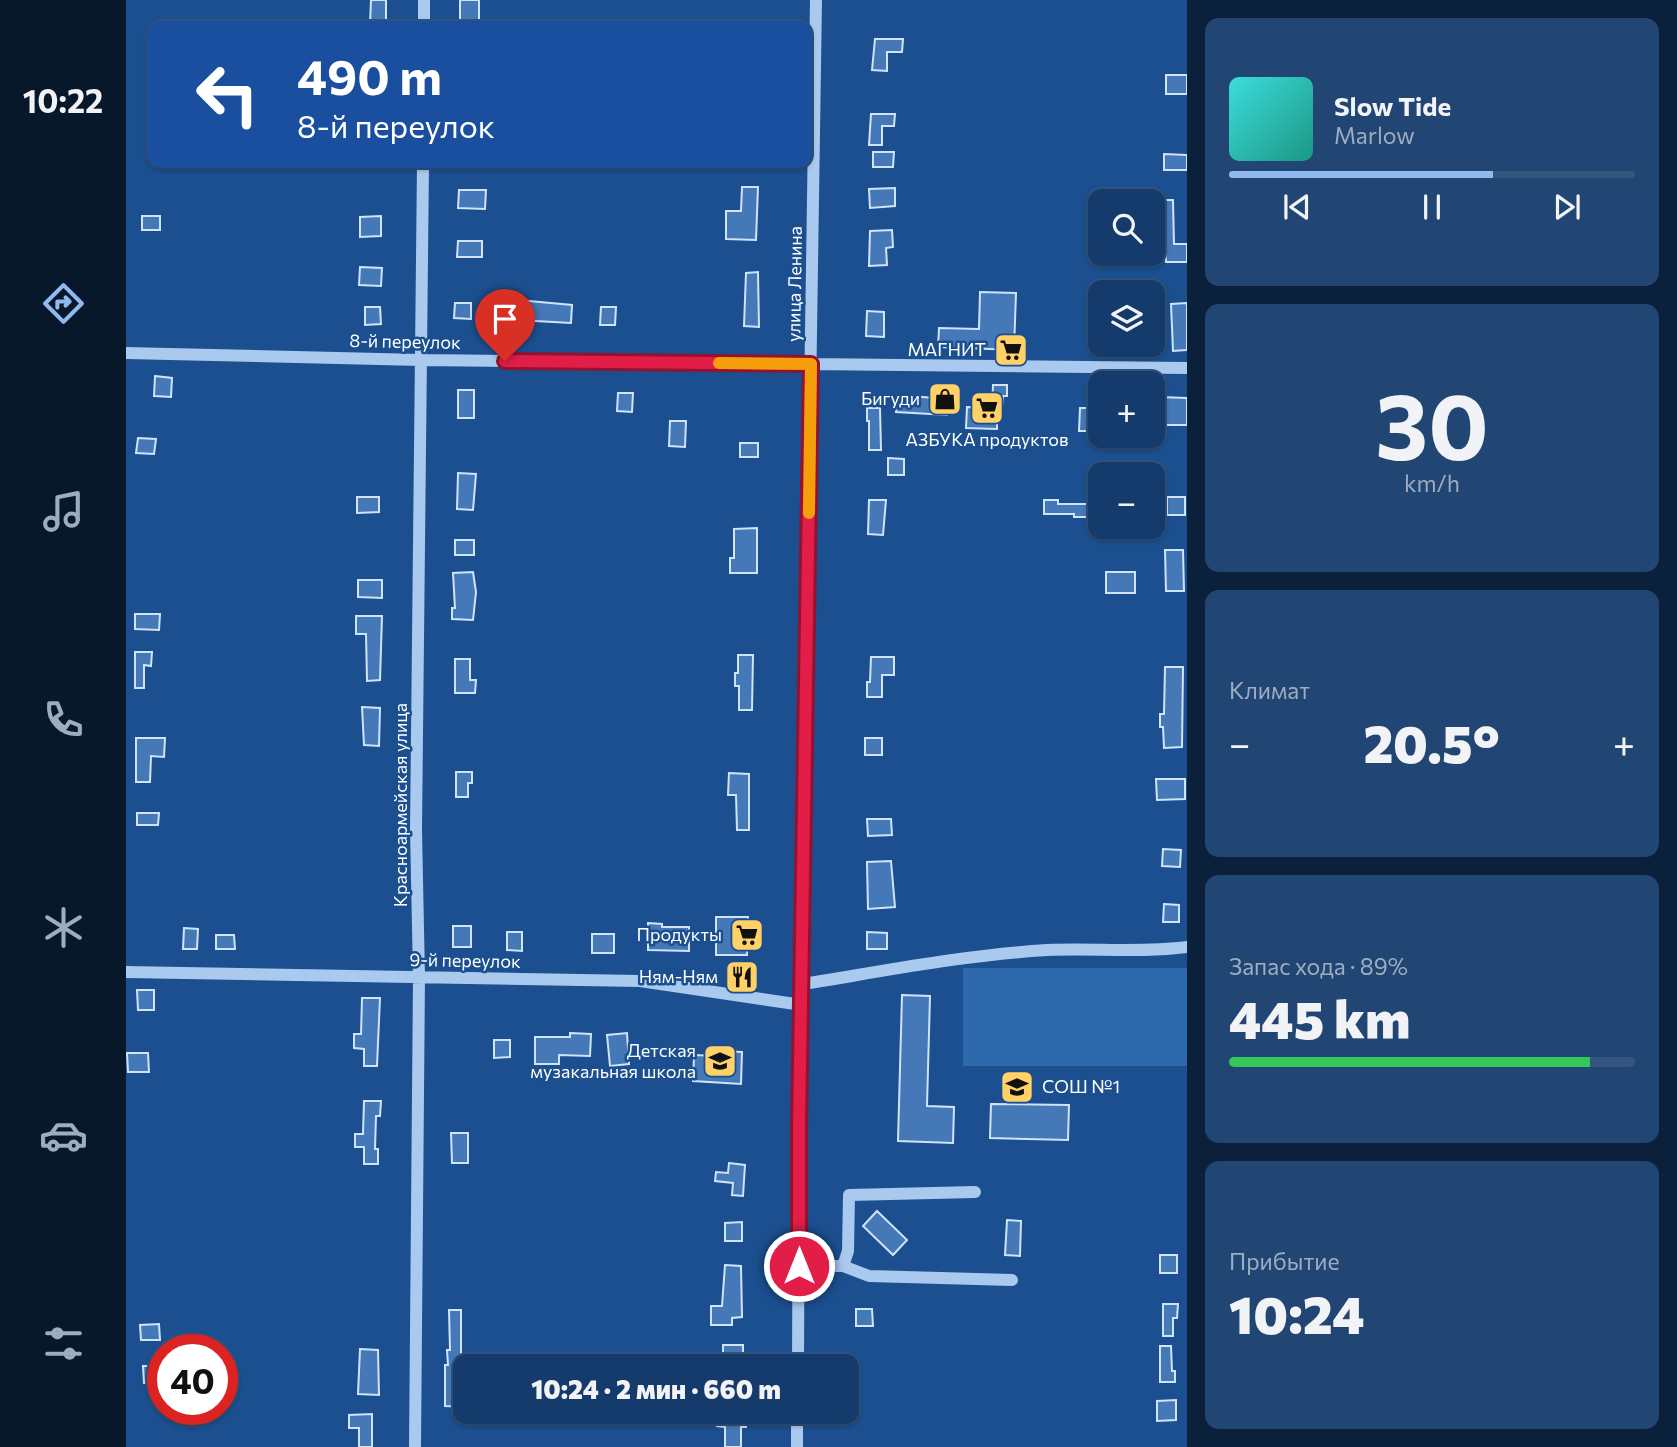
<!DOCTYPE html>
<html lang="ru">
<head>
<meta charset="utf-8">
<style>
  :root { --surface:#143b6b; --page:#214673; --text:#f1f3f6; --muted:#9dadc1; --line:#33557e; --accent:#90b9f0 }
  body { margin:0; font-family:Commissioner,sans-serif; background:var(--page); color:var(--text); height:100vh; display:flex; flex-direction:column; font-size:26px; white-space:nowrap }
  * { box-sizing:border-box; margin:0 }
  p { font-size:23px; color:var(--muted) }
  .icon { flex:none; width:38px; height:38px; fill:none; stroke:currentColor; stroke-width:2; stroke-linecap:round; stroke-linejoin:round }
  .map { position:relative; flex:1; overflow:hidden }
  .drawer { display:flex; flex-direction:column; gap:18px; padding:18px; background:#0b203b; width:490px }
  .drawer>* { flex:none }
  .guide { position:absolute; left:21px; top:21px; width:665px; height:147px; border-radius:14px; box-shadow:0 2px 5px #0004,0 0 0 2px var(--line); background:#1a4fa0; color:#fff; overflow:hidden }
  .buttons { position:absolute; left:962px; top:189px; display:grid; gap:14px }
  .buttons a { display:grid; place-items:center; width:77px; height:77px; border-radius:14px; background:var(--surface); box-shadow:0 2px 5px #0004,0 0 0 2px var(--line); font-size:35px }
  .speed { position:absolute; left:21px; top:1334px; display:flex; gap:14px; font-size:35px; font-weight:700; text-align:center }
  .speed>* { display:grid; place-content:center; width:91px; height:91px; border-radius:50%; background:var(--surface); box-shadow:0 2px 5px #0004,0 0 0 2px var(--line); line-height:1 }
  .speed .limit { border:10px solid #d22; background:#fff; color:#111 }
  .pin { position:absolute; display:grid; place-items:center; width:60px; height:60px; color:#fff; margin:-72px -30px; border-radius:50% 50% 50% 0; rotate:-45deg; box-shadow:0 0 7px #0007 }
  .pin .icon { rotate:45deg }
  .me { position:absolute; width:77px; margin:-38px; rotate:0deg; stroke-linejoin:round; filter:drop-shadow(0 0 5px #0008) }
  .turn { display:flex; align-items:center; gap:24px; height:147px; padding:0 35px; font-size:32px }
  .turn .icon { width:91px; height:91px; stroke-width:2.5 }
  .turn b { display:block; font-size:49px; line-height:60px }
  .big { font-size:52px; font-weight:800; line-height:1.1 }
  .drawer .widget { flex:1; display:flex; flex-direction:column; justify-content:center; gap:10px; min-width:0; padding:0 24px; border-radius:14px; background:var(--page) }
  .drawer .dial { align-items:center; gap:0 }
  .dial b { font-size:91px; line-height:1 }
  .song { display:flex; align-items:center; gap:21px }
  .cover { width:84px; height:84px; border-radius:10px; background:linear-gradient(135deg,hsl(180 70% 55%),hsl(170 70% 35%)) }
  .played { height:7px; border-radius:4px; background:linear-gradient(90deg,var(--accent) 65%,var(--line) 65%) }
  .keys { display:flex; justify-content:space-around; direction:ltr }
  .heat { display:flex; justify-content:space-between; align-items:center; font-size:38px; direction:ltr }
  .charge { height:10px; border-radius:5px; background:linear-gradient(90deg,#34c759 89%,var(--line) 0) }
  .trip { position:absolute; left:327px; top:1354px; width:406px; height:70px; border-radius:14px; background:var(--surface); box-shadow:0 2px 5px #0004,0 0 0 2px var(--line); font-weight:800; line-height:70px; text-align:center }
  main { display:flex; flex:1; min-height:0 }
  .tabs { display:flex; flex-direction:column; width:126px; justify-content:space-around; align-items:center; background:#08182b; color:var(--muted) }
  .tabs .icon { width:49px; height:49px }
  .tabs .active { color:var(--accent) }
  .tabs b { font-size:32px; color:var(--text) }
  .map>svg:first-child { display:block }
  .green { fill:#2e69ad }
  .building { fill:#4478b7; stroke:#cfe3fa; stroke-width:2 }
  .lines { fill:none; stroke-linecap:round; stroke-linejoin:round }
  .minor { stroke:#a9c9ee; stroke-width:12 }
  .route-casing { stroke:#92132f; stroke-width:18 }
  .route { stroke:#e11d48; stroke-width:12 }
  .slow { stroke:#f59e0b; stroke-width:12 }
  .labels { text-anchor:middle; stroke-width:5; stroke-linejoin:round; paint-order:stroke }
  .street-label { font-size:18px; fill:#fff; stroke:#1b4f8f }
  .poi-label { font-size:18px; fill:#fff; stroke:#1b4f8f; text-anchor:end }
</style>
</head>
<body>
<main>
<nav class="tabs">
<b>10:22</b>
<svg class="icon active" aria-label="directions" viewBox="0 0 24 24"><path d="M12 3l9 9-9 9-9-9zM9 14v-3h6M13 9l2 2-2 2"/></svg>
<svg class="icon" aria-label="music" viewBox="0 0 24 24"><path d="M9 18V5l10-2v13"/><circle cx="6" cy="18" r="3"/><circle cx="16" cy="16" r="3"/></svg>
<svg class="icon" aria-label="phone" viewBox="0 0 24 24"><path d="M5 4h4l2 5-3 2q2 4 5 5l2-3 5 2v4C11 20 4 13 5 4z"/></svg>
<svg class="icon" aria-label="climate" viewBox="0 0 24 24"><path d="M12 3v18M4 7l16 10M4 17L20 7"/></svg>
<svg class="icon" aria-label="car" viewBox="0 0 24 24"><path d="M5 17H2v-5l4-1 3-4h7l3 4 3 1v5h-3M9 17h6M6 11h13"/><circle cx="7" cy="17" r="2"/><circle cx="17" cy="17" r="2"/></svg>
<svg class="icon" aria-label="filters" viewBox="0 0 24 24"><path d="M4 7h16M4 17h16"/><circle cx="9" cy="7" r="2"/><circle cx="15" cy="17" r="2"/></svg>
</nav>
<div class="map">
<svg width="1061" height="1447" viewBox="0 0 1061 1447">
  <rect width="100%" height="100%" fill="#1b4f8f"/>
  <path class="green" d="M 837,968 L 1061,968 L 1061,1066 L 837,1066 Z"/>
  <path class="building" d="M 245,0 L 260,0 L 260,25 L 244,24 Z
    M 334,0 L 353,0 L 353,26 L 334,26 Z
    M 749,39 L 777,39 L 776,52 L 761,52 L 761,71 L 746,70 Z
    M 1040,75 L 1061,75 L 1061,94 L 1040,94 Z
    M 745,114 L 769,114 L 768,126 L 756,126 L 756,145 L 743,145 Z
    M 747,152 L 768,152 L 767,167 L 747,167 Z
    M 1038,154 L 1061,155 L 1061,170 L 1038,170 Z
    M 616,187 L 632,187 L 630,240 L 600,239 L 600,211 L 615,211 Z
    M 769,188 L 769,206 L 744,208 L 743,189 Z
    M 333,190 L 360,190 L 359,209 L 332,208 Z
    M 1027,200 L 1047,200 L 1048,244 L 1061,244 L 1061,262 L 1040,262 L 1039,234 L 1027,234 Z
    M 16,216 L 34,216 L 34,230 L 16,230 Z
    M 255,216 L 255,236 L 234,237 L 234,217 Z
    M 766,230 L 767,247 L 760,248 L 761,265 L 743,266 L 744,231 Z
    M 332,241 L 356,241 L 356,257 L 331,257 Z
    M 234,267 L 256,268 L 255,286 L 233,285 Z
    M 632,272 L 633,327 L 618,326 L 620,273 Z
    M 854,292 L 890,293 L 888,350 L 812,347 L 813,328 L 853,329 Z
    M 392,300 L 446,305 L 445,323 L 391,320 Z
    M 329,303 L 345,303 L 345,319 L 328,318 Z
    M 1061,303 L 1061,350 L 1047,351 L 1045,304 Z
    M 239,307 L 254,307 L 255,324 L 239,325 Z
    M 475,307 L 490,307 L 489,325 L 474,325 Z
    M 741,311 L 758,312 L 758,337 L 740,336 Z
    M 29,376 L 46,378 L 45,397 L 28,396 Z
    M 867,385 L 881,385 L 881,396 L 877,396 L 876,408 L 866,408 Z
    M 332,390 L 348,390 L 348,418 L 332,418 Z
    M 492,393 L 507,393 L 506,412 L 491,411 Z
    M 771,395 L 822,399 L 821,415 L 770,412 Z
    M 1033,397 L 1061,398 L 1061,425 L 1033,425 Z
    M 841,407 L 871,408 L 871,429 L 840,428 Z
    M 741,408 L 754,408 L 755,450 L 743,450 L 743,421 L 741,421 Z
    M 954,408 L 975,408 L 975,435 L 965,435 L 965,431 L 953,431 Z
    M 544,421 L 560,421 L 559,447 L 543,446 Z
    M 12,438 L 30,439 L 28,454 L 10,453 Z
    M 614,443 L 632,443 L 632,457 L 614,457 Z
    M 762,458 L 778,459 L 778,475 L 762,475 Z
    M 332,473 L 350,474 L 347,510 L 331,509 Z
    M 231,497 L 253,497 L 253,512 L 231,513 Z
    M 1041,497 L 1059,497 L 1059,515 L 1041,515 Z
    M 743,500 L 760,500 L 757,535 L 742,534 Z
    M 918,500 L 932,500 L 932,504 L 968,504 L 968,517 L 948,517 L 948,514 L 918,514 Z
    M 631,528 L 631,573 L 604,573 L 604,558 L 608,558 L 608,529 Z
    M 329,540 L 348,540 L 348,555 L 329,555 Z
    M 1039,550 L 1057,550 L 1058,591 L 1040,591 Z
    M 347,572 L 350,592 L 347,620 L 326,619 L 326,608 L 329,608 L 327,573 Z
    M 980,572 L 1009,572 L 1009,593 L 980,593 Z
    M 232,580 L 256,580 L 256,598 L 232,597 Z
    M 9,614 L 34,614 L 33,630 L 9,629 Z
    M 230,616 L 256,616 L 254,680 L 241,681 L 240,634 L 230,634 Z
    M 9,652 L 26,652 L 25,666 L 18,665 L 18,688 L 9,688 Z
    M 612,655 L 627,655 L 626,710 L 613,710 L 613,686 L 609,686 L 609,673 L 612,673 Z
    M 745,657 L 768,657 L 768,675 L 756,675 L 756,697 L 741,697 L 741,682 L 744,682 Z
    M 329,659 L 344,659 L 344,680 L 350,680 L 349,693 L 329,693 Z
    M 1039,667 L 1057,667 L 1056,747 L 1038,748 L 1037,727 L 1034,727 L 1034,714 L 1038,714 Z
    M 236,707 L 254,708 L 253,746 L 238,745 Z
    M 10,738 L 39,738 L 38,757 L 25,756 L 24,782 L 10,782 Z
    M 739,738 L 756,738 L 756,755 L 739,755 Z
    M 330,772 L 346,772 L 346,783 L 342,783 L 342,797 L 330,797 Z
    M 603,773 L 623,774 L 623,830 L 611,830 L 610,795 L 602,795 Z
    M 1030,779 L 1059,779 L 1059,799 L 1031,800 Z
    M 11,813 L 33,813 L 32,825 L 11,825 Z
    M 741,819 L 765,819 L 766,835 L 742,836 Z
    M 1037,849 L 1055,850 L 1054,867 L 1036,866 Z
    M 765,861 L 769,907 L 742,909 L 741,862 Z
    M 1038,904 L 1053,905 L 1053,922 L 1037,922 Z
    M 590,917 L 622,917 L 621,955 L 590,955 Z
    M 522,923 L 536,924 L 536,927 L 563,927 L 563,951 L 522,950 Z
    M 327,926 L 345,926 L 345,947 L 327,947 Z
    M 58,928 L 72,929 L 71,949 L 57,949 Z
    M 381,932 L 396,932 L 396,951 L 381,950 Z
    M 741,932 L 761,933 L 761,949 L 741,949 Z
    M 466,934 L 488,934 L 488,953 L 466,953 Z
    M 90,935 L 108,935 L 109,949 L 90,949 Z
    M 11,990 L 28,990 L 28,1010 L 12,1010 Z
    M 776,995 L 804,996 L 801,1106 L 828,1107 L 827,1143 L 772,1141 Z
    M 236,998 L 254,998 L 251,1066 L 238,1066 L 238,1049 L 228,1048 L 228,1034 L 235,1034 Z
    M 444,1033 L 465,1034 L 464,1056 L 433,1055 L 433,1064 L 409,1064 L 409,1037 L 444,1037 Z
    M 501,1033 L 503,1064 L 484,1066 L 481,1035 Z
    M 368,1040 L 384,1040 L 384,1057 L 368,1058 Z
    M 593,1051 L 616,1052 L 615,1084 L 567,1081 L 568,1055 L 593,1056 Z
    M 1,1053 L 22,1053 L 23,1072 L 2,1072 Z
    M 238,1101 L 255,1101 L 254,1116 L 250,1116 L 249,1149 L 252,1149 L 252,1164 L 238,1164 L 238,1147 L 229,1147 L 229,1134 L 237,1134 Z
    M 865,1104 L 943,1105 L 942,1140 L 864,1138 Z
    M 325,1133 L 342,1133 L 342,1163 L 326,1163 Z
    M 603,1163 L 619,1165 L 617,1196 L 606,1195 L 607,1183 L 589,1181 L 590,1172 L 602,1173 Z
    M 751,1211 L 781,1240 L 767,1255 L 737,1226 Z
    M 881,1220 L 895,1221 L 894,1256 L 879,1255 Z
    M 616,1222 L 616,1241 L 599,1241 L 599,1223 Z
    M 1034,1255 L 1051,1255 L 1051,1273 L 1034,1273 Z
    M 599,1265 L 615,1266 L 616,1317 L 606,1318 L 606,1325 L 585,1325 L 585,1306 L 596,1306 Z
    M 1037,1304 L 1052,1304 L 1051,1318 L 1047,1318 L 1047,1336 L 1037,1336 Z
    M 730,1309 L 746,1309 L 747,1326 L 730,1326 Z
    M 323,1310 L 335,1310 L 335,1364 L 340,1364 L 340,1407 L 319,1406 L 319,1365 L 322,1365 L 321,1350 L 324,1350 Z
    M 33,1324 L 34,1340 L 15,1340 L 14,1325 Z
    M 597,1345 L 617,1345 L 617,1358 L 597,1358 Z
    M 1034,1346 L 1045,1346 L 1046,1371 L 1049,1371 L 1049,1382 L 1034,1382 Z
    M 234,1349 L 252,1350 L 253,1395 L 232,1394 Z
    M 17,1366 L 37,1366 L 37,1382 L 18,1383 Z
    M 1050,1400 L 1050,1420 L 1031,1421 L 1031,1401 Z
    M 591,1412 L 620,1412 L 620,1427 L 615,1427 L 615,1447 L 599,1447 L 599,1427 L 591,1426 Z
    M 246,1414 L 246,1447 L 233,1447 L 233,1428 L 223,1428 L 223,1415 Z"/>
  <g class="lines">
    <path class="minor" d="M 298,26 L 298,0
      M 0,353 L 295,360 L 1061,368
      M 0,972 L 514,981 L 676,1005
      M 677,984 C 758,971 839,955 921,950 C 968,948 1015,953 1061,947
      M 673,1266 L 717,1266 L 743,1276 L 886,1280
      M 717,1266 L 722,1251 L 723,1195 L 849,1192
      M 672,1367 L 673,1128 L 690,0
      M 289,1447 L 293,977 L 290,830 L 297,163
      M 671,1447 L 671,1412"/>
  </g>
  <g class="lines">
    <defs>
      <path id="route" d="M 379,361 L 685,364 L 673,1128 L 673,1266"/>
    </defs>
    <use href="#route" class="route-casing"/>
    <use href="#route" class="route"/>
    <path class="slow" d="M 593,363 L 685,364 L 683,513"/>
  </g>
  <defs>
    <symbol id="supermarket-square" viewBox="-11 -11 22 22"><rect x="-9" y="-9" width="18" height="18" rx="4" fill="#ffd166" stroke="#1b4f8f"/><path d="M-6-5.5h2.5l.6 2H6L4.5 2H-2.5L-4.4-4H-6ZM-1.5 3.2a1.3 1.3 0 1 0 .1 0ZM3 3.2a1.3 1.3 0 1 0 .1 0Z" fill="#111"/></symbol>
    <symbol id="shop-square" viewBox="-11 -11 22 22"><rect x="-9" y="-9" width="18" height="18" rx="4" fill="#ffd166" stroke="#1b4f8f"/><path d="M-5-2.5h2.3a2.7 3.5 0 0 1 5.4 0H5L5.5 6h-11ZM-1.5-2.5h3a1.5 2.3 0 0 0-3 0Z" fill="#111"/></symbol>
    <symbol id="restaurant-square" viewBox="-11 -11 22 22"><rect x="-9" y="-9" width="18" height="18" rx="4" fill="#ffd166" stroke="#1b4f8f"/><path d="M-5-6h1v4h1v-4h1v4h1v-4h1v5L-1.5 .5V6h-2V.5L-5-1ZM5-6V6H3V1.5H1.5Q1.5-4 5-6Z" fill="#111"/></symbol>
    <symbol id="school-square" viewBox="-11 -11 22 22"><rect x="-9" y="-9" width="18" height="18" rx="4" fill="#ffd166" stroke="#1b4f8f"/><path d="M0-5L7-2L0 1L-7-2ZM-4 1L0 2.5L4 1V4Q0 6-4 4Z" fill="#111"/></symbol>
  </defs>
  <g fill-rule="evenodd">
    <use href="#supermarket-square" x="866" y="331" width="38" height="38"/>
    <use href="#shop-square" x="800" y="380" width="38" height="38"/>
    <use href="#supermarket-square" x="842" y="389" width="38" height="38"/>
    <use href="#supermarket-square" x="602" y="916" width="38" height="38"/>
    <use href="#restaurant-square" x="597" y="958" width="38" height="38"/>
    <use href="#school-square" x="575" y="1042" width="38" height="38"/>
    <use href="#school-square" x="872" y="1068" width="38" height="38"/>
  </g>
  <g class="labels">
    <g class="street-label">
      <text transform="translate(669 284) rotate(-89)" y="6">улица Ленина</text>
      <text transform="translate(279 342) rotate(1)" y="6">8-й переулок</text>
      <text transform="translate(275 805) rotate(-90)" y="6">Красноармейская улица</text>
      <text transform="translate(339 961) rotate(1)" y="6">9-й переулок</text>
    </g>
    <g class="poi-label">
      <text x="860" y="356">МАГНИТ</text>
      <text x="794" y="405">Бигуди</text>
      <text x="861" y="446" text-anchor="middle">АЗБУКА продуктов</text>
      <text x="596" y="941">Продукты</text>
      <text x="592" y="983">Ням-Ням</text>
      <text x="570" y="1057">Детская<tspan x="570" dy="21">музакальная школа</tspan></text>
      <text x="916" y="1093" text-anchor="start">СОШ №1</text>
    </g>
  </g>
</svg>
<div class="buttons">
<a><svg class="icon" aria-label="search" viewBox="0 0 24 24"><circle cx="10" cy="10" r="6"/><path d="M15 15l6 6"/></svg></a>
<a><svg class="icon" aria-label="layers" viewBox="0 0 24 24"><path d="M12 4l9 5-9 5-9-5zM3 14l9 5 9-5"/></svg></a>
<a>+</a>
<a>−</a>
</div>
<div class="speed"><div class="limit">40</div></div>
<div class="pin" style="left:379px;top:361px;background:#d93025"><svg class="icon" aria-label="arrive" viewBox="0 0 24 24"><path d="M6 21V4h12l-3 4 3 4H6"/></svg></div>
<svg class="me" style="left:673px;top:1266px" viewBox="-20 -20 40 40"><circle r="17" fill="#e11d48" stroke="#fff" stroke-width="3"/><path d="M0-11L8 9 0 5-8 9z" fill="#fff"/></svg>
<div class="trip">10:24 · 2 мин · 660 m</div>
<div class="guide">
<div class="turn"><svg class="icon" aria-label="left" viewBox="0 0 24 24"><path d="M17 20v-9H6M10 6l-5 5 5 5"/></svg><div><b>490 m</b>8-й переулок</div></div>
</div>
</div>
<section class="drawer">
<div class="widget">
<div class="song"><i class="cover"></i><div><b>Slow Tide</b><p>Marlow</p></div></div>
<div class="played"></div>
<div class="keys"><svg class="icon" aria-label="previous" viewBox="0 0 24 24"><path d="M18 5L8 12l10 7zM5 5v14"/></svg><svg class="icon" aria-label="pause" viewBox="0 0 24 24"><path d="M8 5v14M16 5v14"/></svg><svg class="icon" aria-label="next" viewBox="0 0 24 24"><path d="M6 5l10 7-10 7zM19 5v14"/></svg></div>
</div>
<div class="widget dial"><b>30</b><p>km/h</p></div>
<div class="widget"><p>Климат</p>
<div class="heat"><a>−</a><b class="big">20.5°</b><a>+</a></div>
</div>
<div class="widget"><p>Запас хода · 89%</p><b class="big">445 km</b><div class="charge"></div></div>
<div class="widget"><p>Прибытие</p><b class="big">10:24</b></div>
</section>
</main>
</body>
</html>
